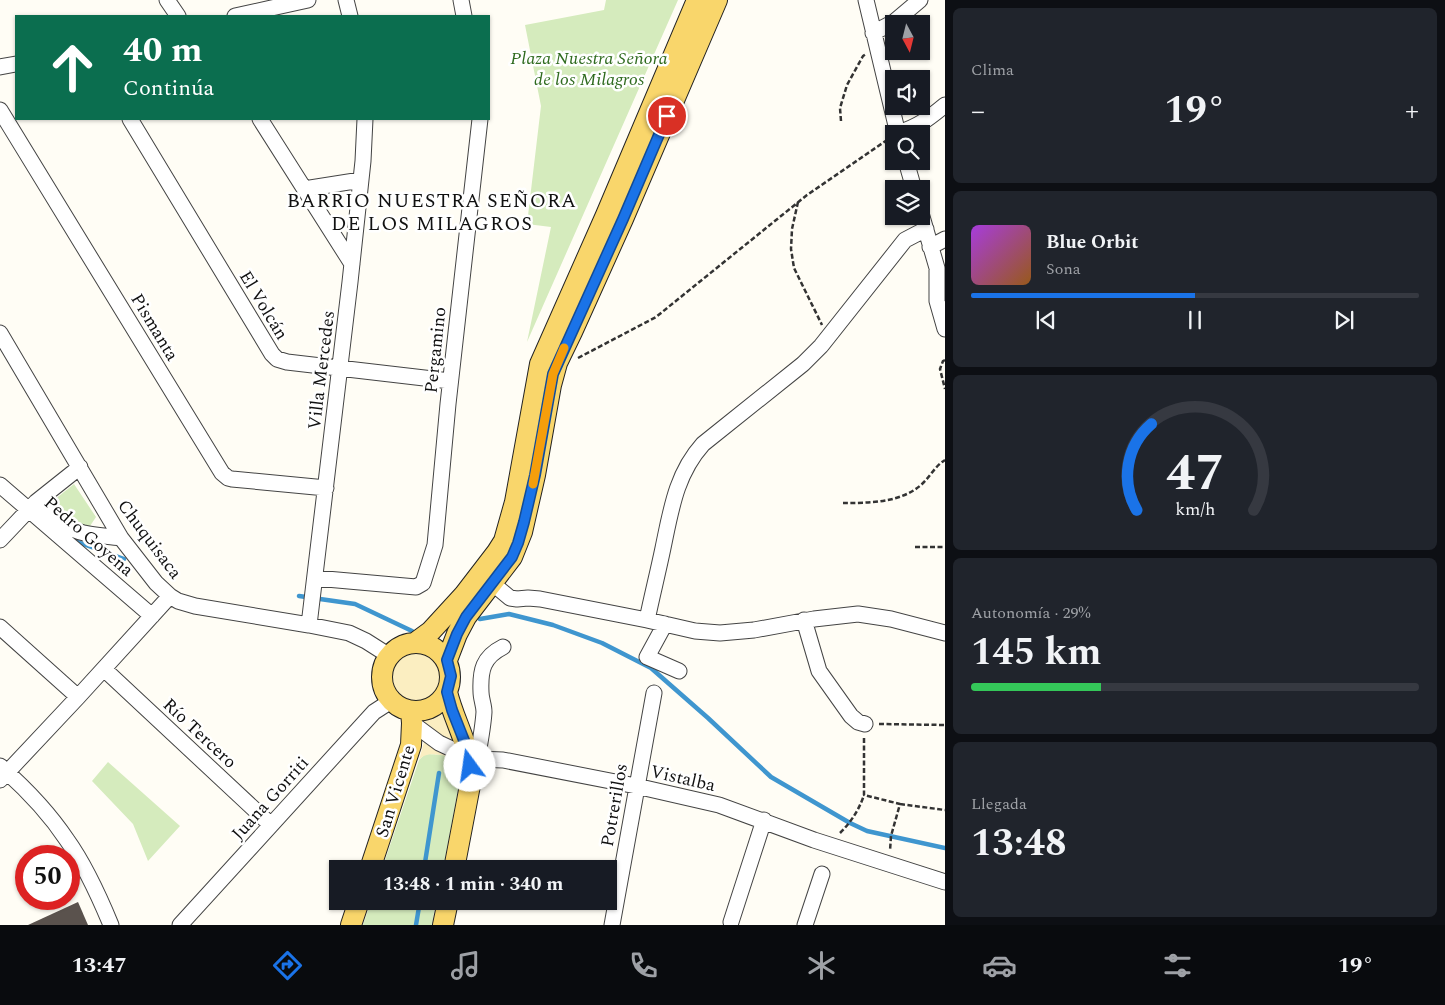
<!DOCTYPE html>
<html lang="es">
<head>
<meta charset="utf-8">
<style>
  :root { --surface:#171b24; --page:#20242c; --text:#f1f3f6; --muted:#9ea1a6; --line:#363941; --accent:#1a73e8 }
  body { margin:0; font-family:Spectral,serif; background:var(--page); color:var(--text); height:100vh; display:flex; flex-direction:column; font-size:19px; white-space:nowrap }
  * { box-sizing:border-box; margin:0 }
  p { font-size:16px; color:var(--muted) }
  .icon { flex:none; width:28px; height:28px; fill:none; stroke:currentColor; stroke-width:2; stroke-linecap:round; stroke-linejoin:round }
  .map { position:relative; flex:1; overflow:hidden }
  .panel { display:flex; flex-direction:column; gap:8px; padding:8px; background:#0d0f14; width:500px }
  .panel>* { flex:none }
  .guide { position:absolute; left:15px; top:15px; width:475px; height:105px; border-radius:0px; box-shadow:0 1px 4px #0004; background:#0b6e4f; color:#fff; overflow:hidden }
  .needle { width:32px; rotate:173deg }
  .tools { position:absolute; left:885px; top:15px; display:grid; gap:10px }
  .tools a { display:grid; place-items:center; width:45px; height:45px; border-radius:0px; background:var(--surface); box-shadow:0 1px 4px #0004; font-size:25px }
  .speed { position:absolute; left:15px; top:845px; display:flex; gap:10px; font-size:25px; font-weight:700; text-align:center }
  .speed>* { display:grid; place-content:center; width:65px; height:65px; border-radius:50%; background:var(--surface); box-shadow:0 1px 4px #0004; line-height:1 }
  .speed .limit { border:8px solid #d22; background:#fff; color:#111 }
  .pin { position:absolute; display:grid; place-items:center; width:42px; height:42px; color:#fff; margin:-21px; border:2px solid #fff; border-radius:50%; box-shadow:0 1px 5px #0007 }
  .me { position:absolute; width:55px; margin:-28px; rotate:346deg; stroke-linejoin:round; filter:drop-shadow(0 0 4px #0008) }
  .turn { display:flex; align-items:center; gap:18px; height:105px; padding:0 25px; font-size:22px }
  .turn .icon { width:65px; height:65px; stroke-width:2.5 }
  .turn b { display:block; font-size:35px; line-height:42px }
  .big { font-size:38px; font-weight:700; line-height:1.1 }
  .panel .widget { flex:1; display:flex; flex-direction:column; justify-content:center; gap:8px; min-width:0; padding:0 18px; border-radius:8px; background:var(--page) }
  .panel .dial { align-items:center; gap:0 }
  .dial svg { height:130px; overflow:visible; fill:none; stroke:var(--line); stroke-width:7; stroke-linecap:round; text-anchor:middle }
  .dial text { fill:var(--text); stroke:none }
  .song { display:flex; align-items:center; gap:15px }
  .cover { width:60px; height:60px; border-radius:8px; background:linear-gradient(135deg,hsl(280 70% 55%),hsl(30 70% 35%)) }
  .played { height:5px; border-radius:2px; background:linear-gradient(90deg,var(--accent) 50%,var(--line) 50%) }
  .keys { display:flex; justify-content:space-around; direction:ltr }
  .heat { display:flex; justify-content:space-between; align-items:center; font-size:28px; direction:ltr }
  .charge { height:8px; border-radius:4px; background:linear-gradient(90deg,#34c759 29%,var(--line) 0) }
  .trip { position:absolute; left:329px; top:860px; width:288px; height:50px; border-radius:0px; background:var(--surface); box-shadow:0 1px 4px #0004; font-weight:700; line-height:50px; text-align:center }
  .menu { display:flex; height:80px; justify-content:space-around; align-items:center; background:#090b0e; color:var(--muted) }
  .menu .icon { width:35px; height:35px }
  .menu .active { color:var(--accent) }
  .menu b { font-size:22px; color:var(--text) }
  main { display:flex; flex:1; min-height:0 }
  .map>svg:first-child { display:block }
  .green { fill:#d5ebbd }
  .sand { fill:#fbeec1 }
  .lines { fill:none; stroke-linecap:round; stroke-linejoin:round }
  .stream { stroke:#3f96cf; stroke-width:4.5 }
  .building { fill:#5a524d }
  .minor-casing { stroke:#444; stroke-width:17 }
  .major-casing { stroke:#222; stroke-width:22 }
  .path { stroke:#333; stroke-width:2.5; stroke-dasharray:5 2.5; stroke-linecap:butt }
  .minor { stroke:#fff; stroke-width:15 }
  .major { stroke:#f9d66b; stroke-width:20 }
  .route-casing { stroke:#114b97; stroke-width:12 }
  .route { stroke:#1a73e8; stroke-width:9 }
  .slow { stroke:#f59e0b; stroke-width:9 }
  .labels { text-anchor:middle; stroke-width:5; stroke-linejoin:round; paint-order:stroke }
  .park-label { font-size:18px; font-style:italic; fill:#2f6b1f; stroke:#fff }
  .street-label { font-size:18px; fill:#111; stroke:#fff }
  .quarter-label { font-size:20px; letter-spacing:1px; fill:#111; stroke:#fff }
</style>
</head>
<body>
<main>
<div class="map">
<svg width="945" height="925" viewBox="0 0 945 925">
  <rect width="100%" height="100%" fill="#fffdf5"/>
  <path class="green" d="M 606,0 L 678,0 L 527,342 L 551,227 L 527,224 L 541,106 L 525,25 L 604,10 Z
    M 74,484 L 96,517 L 90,526 L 75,524 L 49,504 Z
    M 429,754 C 445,755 460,754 461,774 L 443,869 L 382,869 L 419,760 L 424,755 Z
    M 108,762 L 180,826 L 148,861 L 133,824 L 92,781 Z
    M 371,901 L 436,901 L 432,925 L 363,925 Z"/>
  <path class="sand" d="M392 676a25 25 0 1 1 50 0a25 25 0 1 1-50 0Z
    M 442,710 L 456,746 L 423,722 L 426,719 Z
    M 425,738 L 451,757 C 440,755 426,751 419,760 Z"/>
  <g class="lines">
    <path class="stream" d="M 75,541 L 124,559
      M 299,596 L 355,604 L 412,631
      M 480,619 L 509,614 L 553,625 L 602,643 L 651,668 L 708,718 L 771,777 L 850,823 L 867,831 L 945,848
      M 424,869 L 439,773
      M 416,925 L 420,901"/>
  </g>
  <path class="building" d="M 78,902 L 88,925 L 28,925 Z"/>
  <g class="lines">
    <defs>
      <path id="minor" d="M 167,0 L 178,16
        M 346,0 L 350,16
        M 461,0 L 464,16
        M 866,0 L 898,134
        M 235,16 L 308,0
        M 873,33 L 894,22 L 920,0
        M 0,67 L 16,64
        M 0,110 L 222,473 L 228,478 L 232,479 L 326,488
        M 130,119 L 272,354 L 277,359 L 287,362 L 450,381
        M 260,119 L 352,264
        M 898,133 C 919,126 928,119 945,105
        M 906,161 L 914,189
        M 304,189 L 361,180
        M 921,213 L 937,268 L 937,301 L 945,329
        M 930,247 L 945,239
        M 0,333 L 121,538 L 156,583 L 170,596 L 178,601 L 195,606 L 309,625 L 349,633 L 366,641 L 388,655
        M 0,485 L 152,616
        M 43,508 C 55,518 69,530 84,533 C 96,536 109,536 121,538
        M 0,540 L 36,502 L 80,467
        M 315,578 L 416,587 L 423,583 L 435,545 L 448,404 L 480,119
        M 492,583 L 510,598 L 517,599 L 528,598 L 540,599 L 647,620 L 695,631 L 720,633 L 754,630 L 814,619 L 858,614 L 891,619 L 945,633
        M 647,620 C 652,596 658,572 663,548 C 671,510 676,474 703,444 L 803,364 L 821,346 L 905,240 L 926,229
        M 804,620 L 819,671 L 851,716 L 858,722 L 865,724
        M 665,624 L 647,657 L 679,671
        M 309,625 L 350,282 L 363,161 L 365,119
        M 0,627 L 78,697
        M 104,669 L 271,825
        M 412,723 L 439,743 L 469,757 L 477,759 L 503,760 L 636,786 L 719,805 L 814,840 L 945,882
        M 477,759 C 480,743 483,728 484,712 C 484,705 481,699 481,692 C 480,670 483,657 503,647
        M 0,766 C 24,787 49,813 67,840 C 85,865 99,896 111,925
        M 0,780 L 78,697 L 170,596
        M 731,922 L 764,820
        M 180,925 L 374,712 L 391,701
        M 612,925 L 654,693
        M 805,925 L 822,874"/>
      <path id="major" d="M 416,642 L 431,631 L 464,595 L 497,552 L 504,541 L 515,502 L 540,364 L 606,215 L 697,0
        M382 677a34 34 0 1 1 68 0a34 34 0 1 1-68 0Z
        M 447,660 L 457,634 L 466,617 L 512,557 L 522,532 L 535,475 L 551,385 L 557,363 L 572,332 L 623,219 L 717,0
        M 447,692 C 454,722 472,748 471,780 L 454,869
        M 370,869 L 411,745 L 412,723 L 411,711
        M 351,925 L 359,901
        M 443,925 L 448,901"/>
    </defs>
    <use href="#minor" class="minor-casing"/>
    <use href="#major" class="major-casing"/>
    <path class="path" d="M 841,121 L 840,108 L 847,85 L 863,56 L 866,54
      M 798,202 L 792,229 L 791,249 L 794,268 L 822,325
      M 578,358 L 656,317 L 807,195 L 887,140
      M 945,360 L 943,361 L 940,369 L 945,389
      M 843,503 C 869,503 900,503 921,485 C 930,477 935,466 945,460
      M 915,547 L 945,547
      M 879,724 L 945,725
      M 864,738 L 864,795 L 900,804 L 891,836 L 890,851
      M 900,804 L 945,810
      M 840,833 C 851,822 859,810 864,795"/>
    <use href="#minor" class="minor"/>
    <use href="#major" class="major"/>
  </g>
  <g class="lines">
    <defs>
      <path id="route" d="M 470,766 L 465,743 L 452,710 L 447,692 L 451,676 L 447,660 L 457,634 L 466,617 L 512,557 L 518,543 L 524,522 L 535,475 L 553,374 L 623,219 L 667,116"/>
    </defs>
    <use href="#route" class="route-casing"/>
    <use href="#route" class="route"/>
    <path class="slow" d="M 533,484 L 553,374 L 564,348"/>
  </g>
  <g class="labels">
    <g class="park-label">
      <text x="589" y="64">Plaza Nuestra Señora<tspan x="589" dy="21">de los Milagros</tspan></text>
    </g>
    <g class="street-label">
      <text transform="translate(264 305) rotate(59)" y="6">El Volcán</text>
      <text transform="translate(155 327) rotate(59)" y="6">Pismanta</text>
      <text transform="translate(435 350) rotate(-84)" y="6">Pergamino</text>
      <text transform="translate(321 370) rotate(-83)" y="6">Villa Mercedes</text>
      <text transform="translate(89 536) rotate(41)" y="6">Pedro Goyena</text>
      <text transform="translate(150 539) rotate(53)" y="6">Chuquisaca</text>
      <text transform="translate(200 733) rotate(43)" y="6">Río Tercero</text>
      <text transform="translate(683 778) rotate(13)" y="6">Vistalba</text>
      <text transform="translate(395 791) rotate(-73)" y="6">San Vicente</text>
      <text transform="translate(270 798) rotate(-48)" y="6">Juana Gorriti</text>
      <text transform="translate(614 805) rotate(-80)" y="6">Potrerillos</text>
    </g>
    <g class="quarter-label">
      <text x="432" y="207">BARRIO NUESTRA SEÑORA<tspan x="432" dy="23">DE LOS MILAGROS</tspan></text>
    </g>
  </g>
</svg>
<div class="tools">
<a><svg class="needle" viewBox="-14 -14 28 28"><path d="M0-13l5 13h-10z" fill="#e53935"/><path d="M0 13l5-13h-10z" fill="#9ea1a6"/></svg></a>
<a><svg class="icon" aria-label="sound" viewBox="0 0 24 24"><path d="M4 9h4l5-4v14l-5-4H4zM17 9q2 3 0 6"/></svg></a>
<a><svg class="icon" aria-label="search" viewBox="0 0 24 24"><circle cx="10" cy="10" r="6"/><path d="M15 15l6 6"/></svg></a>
<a><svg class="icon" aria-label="layers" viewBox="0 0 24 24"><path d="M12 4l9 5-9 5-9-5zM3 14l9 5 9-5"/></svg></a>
</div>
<div class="speed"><div class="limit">50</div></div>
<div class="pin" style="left:667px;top:116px;background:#d93025"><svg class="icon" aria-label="arrive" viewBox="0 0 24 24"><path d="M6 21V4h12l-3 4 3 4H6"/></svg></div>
<svg class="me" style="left:470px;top:766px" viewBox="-20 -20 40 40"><circle r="19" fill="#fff"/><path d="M0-13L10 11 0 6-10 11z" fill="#1a73e8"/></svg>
<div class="trip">13:48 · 1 min · 340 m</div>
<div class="guide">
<div class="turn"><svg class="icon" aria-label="ahead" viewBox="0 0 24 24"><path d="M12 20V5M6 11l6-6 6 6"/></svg><div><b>40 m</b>Continúa</div></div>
</div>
</div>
<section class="panel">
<div class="widget"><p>Clima</p>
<div class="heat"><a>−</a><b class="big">19°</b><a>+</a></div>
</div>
<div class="widget">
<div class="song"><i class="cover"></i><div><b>Blue Orbit</b><p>Sona</p></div></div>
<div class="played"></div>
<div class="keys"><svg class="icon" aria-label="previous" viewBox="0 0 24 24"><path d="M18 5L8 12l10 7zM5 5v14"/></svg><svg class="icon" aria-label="pause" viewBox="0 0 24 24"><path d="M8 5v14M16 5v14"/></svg><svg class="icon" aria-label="next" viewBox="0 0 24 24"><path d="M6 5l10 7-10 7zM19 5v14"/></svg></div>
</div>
<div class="widget dial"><svg viewBox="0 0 100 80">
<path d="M14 69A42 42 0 1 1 86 69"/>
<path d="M14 69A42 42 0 0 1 23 16" stroke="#1a73e8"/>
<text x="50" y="56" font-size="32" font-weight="700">47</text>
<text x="50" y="72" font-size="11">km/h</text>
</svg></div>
<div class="widget"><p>Autonomía · 29%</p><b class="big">145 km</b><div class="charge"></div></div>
<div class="widget"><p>Llegada</p><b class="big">13:48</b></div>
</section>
</main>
<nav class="menu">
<b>13:47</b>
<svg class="icon active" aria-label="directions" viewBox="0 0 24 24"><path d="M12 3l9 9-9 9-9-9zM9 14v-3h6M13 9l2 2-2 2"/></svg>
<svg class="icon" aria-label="music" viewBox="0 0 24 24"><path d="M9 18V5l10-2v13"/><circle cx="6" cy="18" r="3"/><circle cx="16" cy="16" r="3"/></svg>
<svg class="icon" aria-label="phone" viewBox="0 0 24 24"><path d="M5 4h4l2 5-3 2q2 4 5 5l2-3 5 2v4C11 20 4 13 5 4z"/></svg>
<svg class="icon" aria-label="climate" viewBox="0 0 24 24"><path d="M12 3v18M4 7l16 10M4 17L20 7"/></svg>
<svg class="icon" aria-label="car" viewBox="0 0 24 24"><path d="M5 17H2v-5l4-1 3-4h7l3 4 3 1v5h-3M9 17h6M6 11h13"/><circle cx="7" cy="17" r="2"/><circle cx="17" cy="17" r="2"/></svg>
<svg class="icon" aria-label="filters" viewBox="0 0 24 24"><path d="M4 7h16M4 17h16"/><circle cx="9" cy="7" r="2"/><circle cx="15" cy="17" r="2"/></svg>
<b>19°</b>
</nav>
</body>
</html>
